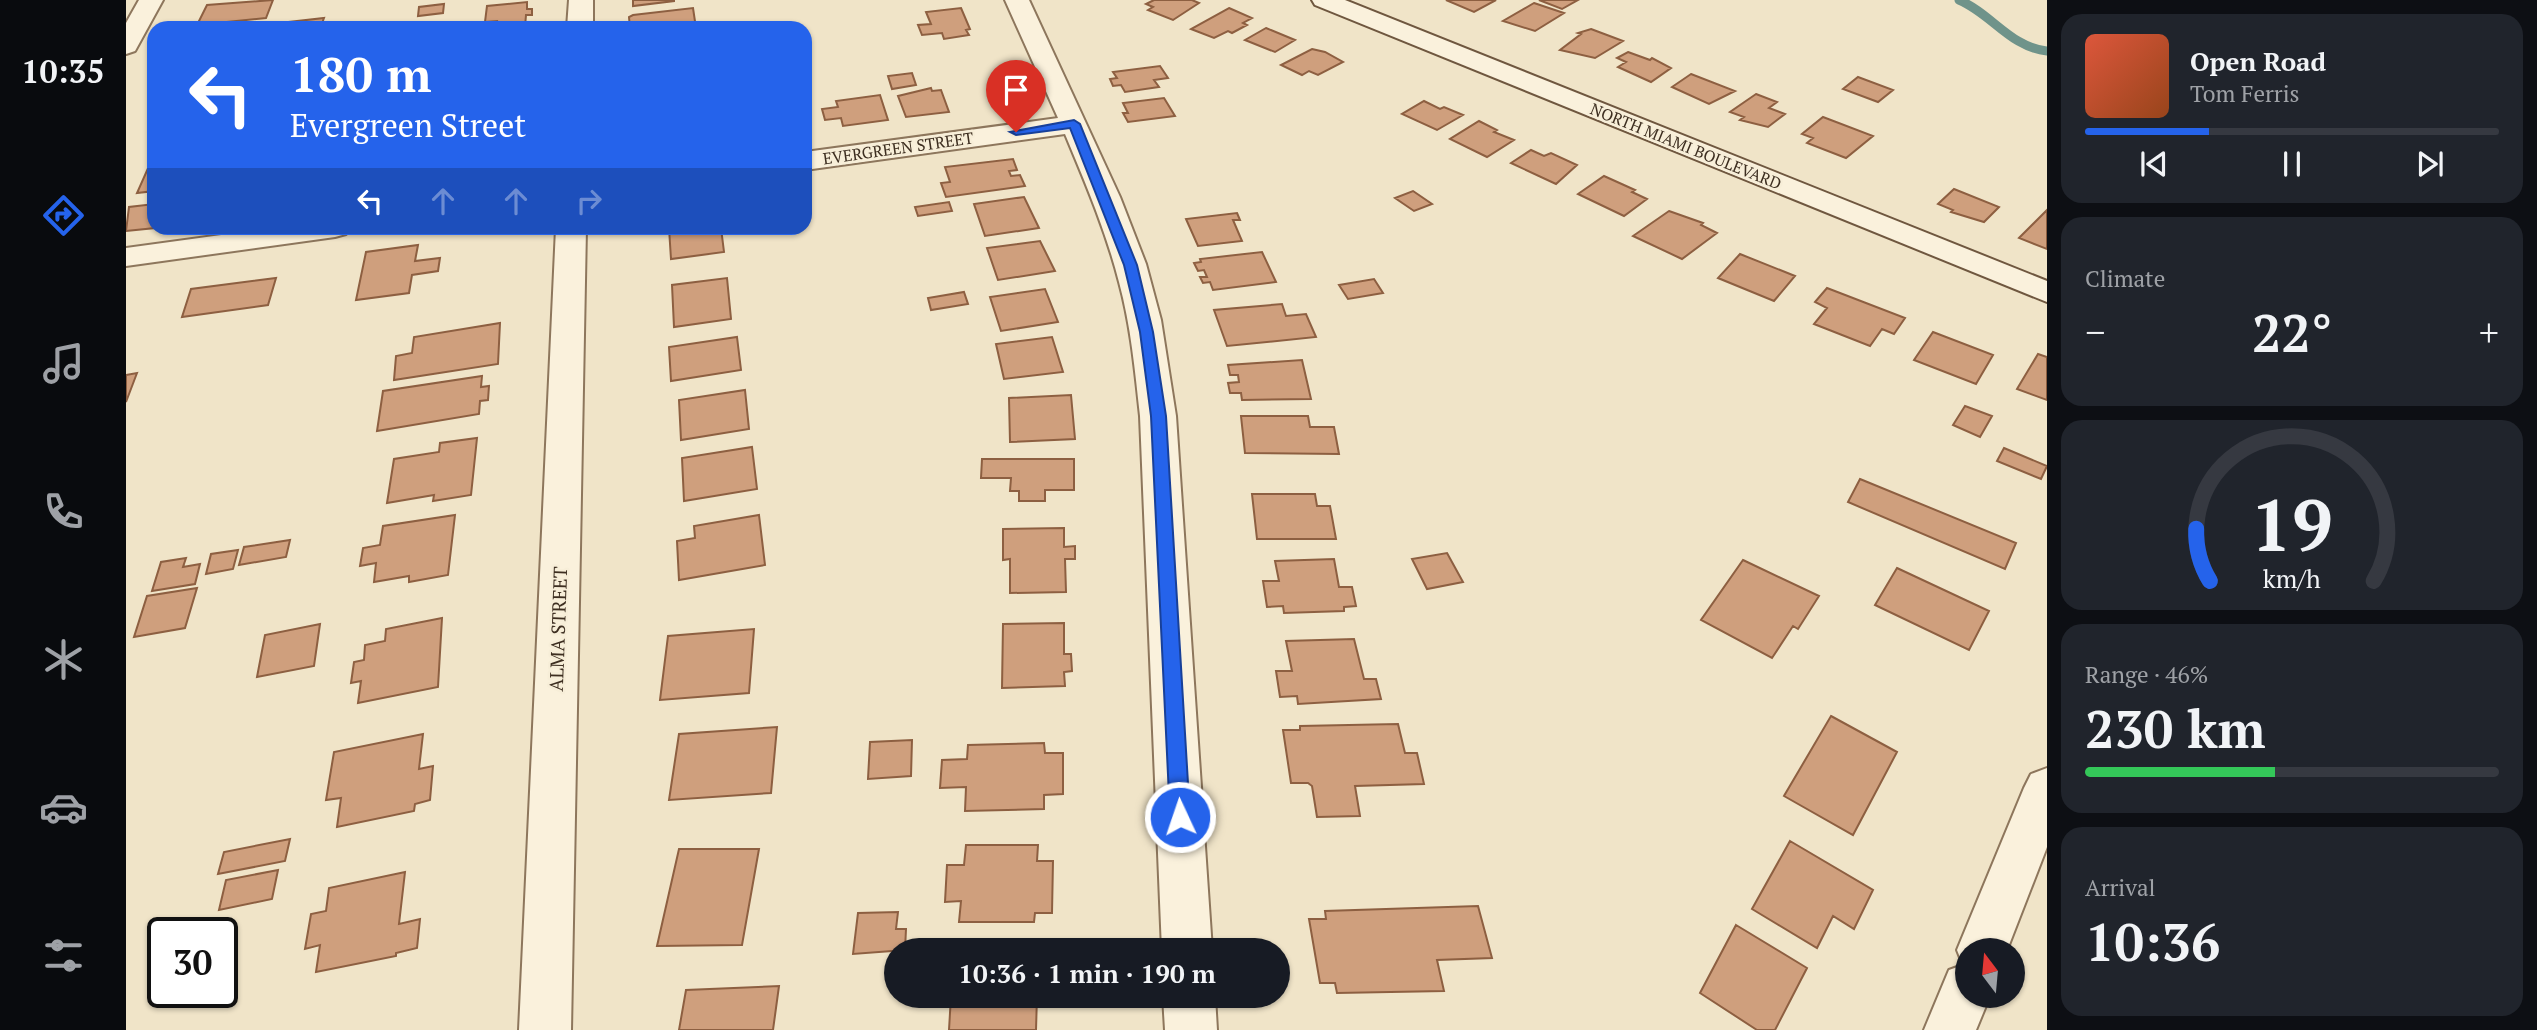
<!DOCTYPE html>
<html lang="en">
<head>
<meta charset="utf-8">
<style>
  :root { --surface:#171b24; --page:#20242c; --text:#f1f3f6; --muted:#9ea1a6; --line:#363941; --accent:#2563eb }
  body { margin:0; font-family:"PT Serif",serif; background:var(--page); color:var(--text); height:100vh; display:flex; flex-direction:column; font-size:26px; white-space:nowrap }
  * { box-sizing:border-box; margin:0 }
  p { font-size:23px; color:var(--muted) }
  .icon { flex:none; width:38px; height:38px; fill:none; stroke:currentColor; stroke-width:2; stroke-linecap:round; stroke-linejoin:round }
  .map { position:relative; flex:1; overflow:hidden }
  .drawer { display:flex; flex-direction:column; gap:14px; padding:14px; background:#0d0f14; width:490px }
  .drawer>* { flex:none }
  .hud { position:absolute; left:21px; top:21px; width:665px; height:214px; border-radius:21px; box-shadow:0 2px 5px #0004; background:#2563eb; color:#fff; overflow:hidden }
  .needle { width:46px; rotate:344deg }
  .buttons { position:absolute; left:1829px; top:938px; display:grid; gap:14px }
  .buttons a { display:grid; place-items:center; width:70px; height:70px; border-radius:50%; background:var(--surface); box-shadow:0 2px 5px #0004; font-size:35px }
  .speed { position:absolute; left:21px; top:917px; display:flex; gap:14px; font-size:35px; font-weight:700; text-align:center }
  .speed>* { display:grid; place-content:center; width:91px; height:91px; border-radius:50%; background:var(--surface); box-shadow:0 2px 5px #0004; line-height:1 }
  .speed .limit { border:4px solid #111; border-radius:10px; background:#fff; color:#111 }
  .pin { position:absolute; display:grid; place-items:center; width:60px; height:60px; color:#fff; margin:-72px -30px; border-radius:50% 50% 50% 0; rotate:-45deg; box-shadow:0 0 7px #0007 }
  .pin .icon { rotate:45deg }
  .me { position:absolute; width:77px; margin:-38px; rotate:357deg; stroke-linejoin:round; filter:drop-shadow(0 0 5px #0008) }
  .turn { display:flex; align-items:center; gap:24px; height:147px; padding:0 28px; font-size:32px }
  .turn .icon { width:91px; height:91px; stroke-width:2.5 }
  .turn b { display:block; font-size:49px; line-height:60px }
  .lanes { display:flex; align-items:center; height:66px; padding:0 28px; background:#0003; justify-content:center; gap:35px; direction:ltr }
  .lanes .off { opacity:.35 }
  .big { font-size:52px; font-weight:600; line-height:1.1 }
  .drawer .widget { flex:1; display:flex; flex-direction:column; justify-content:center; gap:10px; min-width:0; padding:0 24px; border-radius:21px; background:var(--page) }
  .drawer .dial { align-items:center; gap:0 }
  .dial svg { height:182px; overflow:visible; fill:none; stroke:var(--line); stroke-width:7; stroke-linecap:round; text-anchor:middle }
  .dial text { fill:var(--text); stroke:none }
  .song { display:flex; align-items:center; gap:21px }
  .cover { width:84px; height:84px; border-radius:10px; background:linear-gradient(135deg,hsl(10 70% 55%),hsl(20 70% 35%)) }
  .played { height:7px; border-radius:4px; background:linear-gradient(90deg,var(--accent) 30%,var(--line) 30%) }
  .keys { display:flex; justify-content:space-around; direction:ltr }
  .heat { display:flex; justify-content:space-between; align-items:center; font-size:38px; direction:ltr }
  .charge { height:10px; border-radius:5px; background:linear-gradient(90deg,#34c759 46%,var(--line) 0) }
  .trip { position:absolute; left:758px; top:938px; width:406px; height:70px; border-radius:35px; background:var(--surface); box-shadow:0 2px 5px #0004; font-weight:600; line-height:70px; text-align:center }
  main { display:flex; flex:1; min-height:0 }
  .menu { display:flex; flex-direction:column; width:126px; justify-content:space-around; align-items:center; background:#090b0e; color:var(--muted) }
  .menu .icon { width:49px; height:49px }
  .menu .active { color:var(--accent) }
  .menu b { font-size:32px; color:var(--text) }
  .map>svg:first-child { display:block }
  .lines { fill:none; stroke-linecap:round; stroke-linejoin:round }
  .stream { stroke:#6f938a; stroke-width:9 }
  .building { fill:#cf9f7d; stroke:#8d5f41; stroke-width:2 }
  .street-casing { stroke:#8d765c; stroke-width:4 }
  .secondary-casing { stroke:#6f573f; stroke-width:4 }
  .street { fill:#faf1dc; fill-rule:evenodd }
  .secondary { fill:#faf1dc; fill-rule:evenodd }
  .route { fill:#2563eb; stroke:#184099; stroke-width:2 }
  .labels { text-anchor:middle; stroke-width:5; stroke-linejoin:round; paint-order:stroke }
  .far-street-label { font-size:16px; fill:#3d2e20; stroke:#f7eed8 }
  .street-label { font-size:19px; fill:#3d2e20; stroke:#f7eed8 }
</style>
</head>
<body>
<main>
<nav class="menu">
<b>10:35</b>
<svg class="icon active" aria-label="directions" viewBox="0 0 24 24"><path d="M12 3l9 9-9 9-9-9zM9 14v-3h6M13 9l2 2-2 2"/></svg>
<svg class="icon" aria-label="music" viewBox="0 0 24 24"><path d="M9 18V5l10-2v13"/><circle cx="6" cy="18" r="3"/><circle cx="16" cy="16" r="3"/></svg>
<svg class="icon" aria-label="phone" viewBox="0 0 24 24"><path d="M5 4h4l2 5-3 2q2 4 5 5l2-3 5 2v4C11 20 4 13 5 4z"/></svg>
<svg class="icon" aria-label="climate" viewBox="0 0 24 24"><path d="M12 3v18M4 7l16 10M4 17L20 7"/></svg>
<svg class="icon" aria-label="car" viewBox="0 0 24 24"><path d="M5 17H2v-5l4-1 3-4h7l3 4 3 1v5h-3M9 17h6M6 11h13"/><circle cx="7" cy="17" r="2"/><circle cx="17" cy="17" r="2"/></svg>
<svg class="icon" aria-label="filters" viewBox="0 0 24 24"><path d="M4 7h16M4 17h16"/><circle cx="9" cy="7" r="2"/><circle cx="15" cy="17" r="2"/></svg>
</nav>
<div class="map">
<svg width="1921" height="1030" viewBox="0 0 1921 1030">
  <rect width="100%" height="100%" fill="#f0e4c8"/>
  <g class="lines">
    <path class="stream" d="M 1833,0 C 1866,14 1884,47 1921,51"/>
  </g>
  <path class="building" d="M 147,0 L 140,18 L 71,25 L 81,5 Z
    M 507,0 L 548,0 L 548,1 L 507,6 Z
    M 1028,0 L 1066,0 L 1073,3 L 1047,20 L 1022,10 L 1027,7 L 1020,4 Z
    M 1320,0 L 1370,0 L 1348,12 Z
    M 1413,0 L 1452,0 L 1436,9 Z
    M 401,2 L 401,9 L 406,9 L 406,15 L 400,15 L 399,27 L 370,28 L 371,21 L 359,22 L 361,6 Z
    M 1408,3 L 1438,13 L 1409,31 L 1377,21 Z
    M 318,4 L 317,13 L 292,16 L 293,7 Z
    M 567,8 L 570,28 L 504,28 L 503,17 L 507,15 Z
    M 835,8 L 844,29 L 840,30 L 843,35 L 818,39 L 816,33 L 796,35 L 792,25 L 805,24 L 800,12 Z
    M 1103,8 L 1126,18 L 1117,23 L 1121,25 L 1106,33 L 1102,31 L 1088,38 L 1065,29 Z
    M 198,18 L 195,26 L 162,28 L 163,22 Z
    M 1140,28 L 1169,40 L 1149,52 L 1119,40 Z
    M 1465,29 L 1497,41 L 1469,58 L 1434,50 L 1455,34 L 1452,33 Z
    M 1186,49 L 1199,52 L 1217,62 L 1192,75 L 1183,71 L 1176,75 L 1155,65 Z
    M 1502,52 L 1524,60 L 1526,58 L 1545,68 L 1525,82 L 1492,67 L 1500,62 L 1491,58 Z
    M 1034,66 L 1042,78 L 1028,80 L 1033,87 L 999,92 L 995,85 L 987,86 L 984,79 L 991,78 L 987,72 Z
    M 786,73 L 790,85 L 766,89 L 762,76 Z
    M 1565,74 L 1609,91 L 1583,104 L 1546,87 Z
    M 1732,77 L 1767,90 L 1752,102 L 1717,89 Z
    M 805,88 L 806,91 L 815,90 L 823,112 L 780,117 L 772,96 Z
    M 1630,94 L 1651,102 L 1643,108 L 1659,114 L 1642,127 L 1614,120 L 1618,117 L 1604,112 Z
    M 754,95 L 762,120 L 717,126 L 715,118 L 699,120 L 696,109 L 712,107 L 710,101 Z
    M 1038,98 L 1049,116 L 1002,122 L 997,113 L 1002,113 L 997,103 Z
    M 1298,101 L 1314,109 L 1318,107 L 1337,115 L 1311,130 L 1276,114 Z
    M 1697,117 L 1747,136 L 1720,158 L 1681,143 L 1687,138 L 1676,134 Z
    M 1353,121 L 1371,130 L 1368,132 L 1388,140 L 1361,157 L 1324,139 Z
    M 1405,150 L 1418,156 L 1425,153 L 1451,165 L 1430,184 L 1385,163 Z
    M 887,159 L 891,170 L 883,171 L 885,176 L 894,175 L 899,186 L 820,197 L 815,183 L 824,182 L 819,167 Z
    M 23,166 L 28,166 L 28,191 L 11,193 Z
    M 1478,176 L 1509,190 L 1506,192 L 1521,199 L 1498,216 L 1452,194 Z
    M 1828,189 L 1873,207 L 1858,222 L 1825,212 L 1827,210 L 1812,204 Z
    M 1287,191 L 1306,204 L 1288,211 L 1269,198 Z
    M 898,197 L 913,228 L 859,236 L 848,204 Z
    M 823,202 L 826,211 L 792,216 L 789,207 Z
    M 28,204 L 29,228 L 0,231 L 3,207 Z
    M 1921,210 L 1921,249 L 1893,238 Z
    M 1543,211 L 1577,223 L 1575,225 L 1591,233 L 1556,259 L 1507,236 Z
    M 1111,213 L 1114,220 L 1107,220 L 1116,241 L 1072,246 L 1060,219 Z
    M 543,228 L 595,228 L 598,252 L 545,259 Z
    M 914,241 L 929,271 L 872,280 L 861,248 Z
    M 292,245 L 289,261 L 314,258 L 312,271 L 286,275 L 283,293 L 230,300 L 240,252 Z
    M 1136,252 L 1150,282 L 1087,290 L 1084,282 L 1077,283 L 1074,277 L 1081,277 L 1078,270 L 1072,271 L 1068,263 L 1075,262 L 1074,259 Z
    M 1614,254 L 1669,276 L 1648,301 L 1592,278 Z
    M 150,278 L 142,305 L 56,317 L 65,289 Z
    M 601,278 L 605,319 L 548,327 L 546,285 Z
    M 1248,279 L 1257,293 L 1222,299 L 1213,285 Z
    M 1701,288 L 1779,318 L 1768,334 L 1756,329 L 1744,346 L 1688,324 L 1701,308 L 1689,302 Z
    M 919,289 L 932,322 L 875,331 L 864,297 Z
    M 838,292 L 842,304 L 805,310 L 802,298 Z
    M 1156,304 L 1160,316 L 1180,314 L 1190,337 L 1101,346 L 1088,310 Z
    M 374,323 L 372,364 L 268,380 L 270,356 L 286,353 L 288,337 Z
    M 1807,332 L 1867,355 L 1850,384 L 1788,360 Z
    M 611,337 L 615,370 L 545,381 L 543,347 Z
    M 926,337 L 937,372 L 878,379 L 870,344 Z
    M 1912,354 L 1921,357 L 1921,400 L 1891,389 Z
    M 1176,360 L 1185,399 L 1116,400 L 1115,393 L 1104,393 L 1102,383 L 1113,382 L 1112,375 L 1104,375 L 1102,365 Z
    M 11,373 L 0,402 L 0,375 Z
    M 356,376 L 355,387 L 363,386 L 362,400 L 354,401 L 353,414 L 251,431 L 257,391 Z
    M 619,390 L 623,429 L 555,440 L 553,400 Z
    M 945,395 L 949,439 L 884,442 L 883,398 Z
    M 1839,406 L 1866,416 L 1854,437 L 1827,425 Z
    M 1115,416 L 1182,416 L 1184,427 L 1208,427 L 1213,454 L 1119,453 Z
    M 351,438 L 345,495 L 307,501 L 308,495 L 261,503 L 268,459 L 313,452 L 314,443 Z
    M 626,447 L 631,489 L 558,501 L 556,458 Z
    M 1878,448 L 1921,466 L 1915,479 L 1871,461 Z
    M 856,459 L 948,459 L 948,490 L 919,490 L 919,501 L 893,501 L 893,491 L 884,491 L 885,478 L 855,478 Z
    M 1734,479 L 1890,543 L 1879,569 L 1722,502 Z
    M 1126,494 L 1189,494 L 1191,506 L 1204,506 L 1210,539 L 1131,539 Z
    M 329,515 L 322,575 L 283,582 L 283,576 L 248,582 L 250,563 L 234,566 L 237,548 L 254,545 L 257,526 Z
    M 633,515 L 639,565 L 553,580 L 551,541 L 569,538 L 568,526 Z
    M 938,528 L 938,547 L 949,546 L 949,559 L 939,559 L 940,592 L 884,593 L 884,559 L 877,560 L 877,529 Z
    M 164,540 L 160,557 L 113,565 L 118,547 Z
    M 112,550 L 107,569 L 80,574 L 85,554 Z
    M 1321,553 L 1337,582 L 1301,589 L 1286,559 Z
    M 60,558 L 57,567 L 74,564 L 69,584 L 26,591 L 35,562 Z
    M 1208,559 L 1213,587 L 1226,587 L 1230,606 L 1218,607 L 1218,611 L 1158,613 L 1157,606 L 1141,607 L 1137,581 L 1153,581 L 1149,561 Z
    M 1617,560 L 1693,596 L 1672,629 L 1667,626 L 1646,658 L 1575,620 Z
    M 1771,568 L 1863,611 L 1843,650 L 1749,605 Z
    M 71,588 L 59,628 L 8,637 L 21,596 Z
    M 316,618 L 312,687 L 232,703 L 235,681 L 225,683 L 228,662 L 238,660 L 239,645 L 259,641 L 260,629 Z
    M 938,623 L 938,654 L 945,654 L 946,671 L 938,672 L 939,686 L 876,688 L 877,624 Z
    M 194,624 L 188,666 L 131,677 L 139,635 Z
    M 628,629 L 623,693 L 534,700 L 542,636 Z
    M 1228,639 L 1238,679 L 1250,679 L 1255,699 L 1172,704 L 1171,696 L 1154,697 L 1150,671 L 1166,671 L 1160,641 Z
    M 1705,716 L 1771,752 L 1727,835 L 1658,796 Z
    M 1272,724 L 1279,753 L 1291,753 L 1298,784 L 1229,786 L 1234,816 L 1191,817 L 1186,786 L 1182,783 L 1165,783 L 1157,730 L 1174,730 L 1174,726 Z
    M 651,727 L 645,793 L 543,800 L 553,734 Z
    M 297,734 L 293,769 L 307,766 L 304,800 L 289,804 L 288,811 L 211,827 L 215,798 L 200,800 L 208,752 Z
    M 786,740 L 785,776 L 742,779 L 744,742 Z
    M 918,743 L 919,753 L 937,753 L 937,794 L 918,795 L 918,809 L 839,811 L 840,787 L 814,788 L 816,760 L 841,759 L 842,745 Z
    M 164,839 L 159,861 L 92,874 L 98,852 Z
    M 1664,841 L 1747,890 L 1728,929 L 1707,916 L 1691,948 L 1626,909 Z
    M 840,845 L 912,845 L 911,861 L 927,861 L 926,913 L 909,913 L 908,922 L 833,922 L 835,901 L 819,902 L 821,865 L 838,865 Z
    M 553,849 L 633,849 L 616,945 L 531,946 Z
    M 152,870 L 146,899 L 93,910 L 100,880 Z
    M 279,872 L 273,924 L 294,919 L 291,948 L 270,953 L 270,956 L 190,972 L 194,945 L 179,949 L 185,914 L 200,911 L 203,888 Z
    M 1352,906 L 1366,958 L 1311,960 L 1318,991 L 1211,993 L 1209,983 L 1194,983 L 1183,919 L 1200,919 L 1199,911 Z
    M 772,912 L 770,929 L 780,929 L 779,950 L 727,954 L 732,913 Z
    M 1610,925 L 1681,968 L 1649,1030 L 1631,1030 L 1574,993 Z
    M 653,986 L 647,1030 L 553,1030 L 560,990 Z
    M 825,996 L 911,996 L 910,1030 L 823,1030 Z"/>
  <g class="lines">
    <defs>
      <path id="street" d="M 13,0 L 37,0 L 9,51 L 0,54 L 0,23 Z
        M 443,0 L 467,0 L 467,28 L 441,28 Z
        M 879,0 L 903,0 L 994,197 L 1020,264 L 1035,320 L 1050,416 L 1086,950 L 1036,950 L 1014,416 C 1009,371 1005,326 993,282 C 980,231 959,182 939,134 L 679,170 L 679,152 L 932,118 Z
        M 146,228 L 224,228 L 220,234 L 209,237 L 0,266 L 0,248 Z
        M 430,228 L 460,228 L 445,1030 L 393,1030 Z
        M 1921,768 L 1921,847 L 1881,950 L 1841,950 L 1841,996 L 1864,996 L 1850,1030 L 1798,1030 L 1823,970 L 1837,965 L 1831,950 L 1898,788 L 1905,774 Z
        M 1037,996 L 1089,996 L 1091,1030 L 1039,1030 Z"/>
      <path id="secondary" d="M 1186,0 L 1219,0 L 1921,281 L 1921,302 L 1189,5 Z"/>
    </defs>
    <use href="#street" class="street-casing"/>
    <use href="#secondary" class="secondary-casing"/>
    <use href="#street" class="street"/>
    <use href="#secondary" class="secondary"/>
  </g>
  <path class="route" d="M 948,120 L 954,124 L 1011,265 L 1027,332 L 1040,416 L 1064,817 L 1061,823 L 1054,825 L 1047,823 L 1044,817 L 1025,416 L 1014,332 L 998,265 L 944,128 L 890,135 L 884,132 Z"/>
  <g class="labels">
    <g class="far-street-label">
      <text transform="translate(1560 146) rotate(22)" y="6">NORTH MIAMI BOULEVARD</text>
      <text transform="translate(772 148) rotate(-8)" y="6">EVERGREEN STREET</text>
    </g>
    <g class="street-label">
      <text transform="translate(432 629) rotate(-88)" y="7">ALMA STREET</text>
    </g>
  </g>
</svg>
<div class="buttons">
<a><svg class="needle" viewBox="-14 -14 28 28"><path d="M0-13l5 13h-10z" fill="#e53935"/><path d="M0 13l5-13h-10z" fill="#9ea1a6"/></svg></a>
</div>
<div class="speed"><div class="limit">30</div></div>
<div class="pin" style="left:890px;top:132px;background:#d93025"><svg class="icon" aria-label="arrive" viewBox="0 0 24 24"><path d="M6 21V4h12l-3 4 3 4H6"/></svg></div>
<svg class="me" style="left:1054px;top:817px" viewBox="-20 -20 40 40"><circle r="17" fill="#2563eb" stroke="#fff" stroke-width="3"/><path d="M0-11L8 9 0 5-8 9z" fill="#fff"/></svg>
<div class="trip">10:36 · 1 min · 190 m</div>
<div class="hud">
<div class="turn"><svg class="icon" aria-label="left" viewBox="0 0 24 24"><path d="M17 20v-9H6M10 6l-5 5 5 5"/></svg><div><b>180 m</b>Evergreen Street</div></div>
<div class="lanes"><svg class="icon" aria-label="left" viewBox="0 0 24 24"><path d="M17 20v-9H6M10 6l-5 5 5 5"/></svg><svg class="icon off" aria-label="ahead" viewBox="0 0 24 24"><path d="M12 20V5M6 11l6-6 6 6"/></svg><svg class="icon off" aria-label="ahead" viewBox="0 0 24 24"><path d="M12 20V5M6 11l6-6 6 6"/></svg><svg class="icon off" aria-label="right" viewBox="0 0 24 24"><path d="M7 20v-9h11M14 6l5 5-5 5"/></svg></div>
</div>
</div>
<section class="drawer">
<div class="widget">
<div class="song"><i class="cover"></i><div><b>Open Road</b><p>Tom Ferris</p></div></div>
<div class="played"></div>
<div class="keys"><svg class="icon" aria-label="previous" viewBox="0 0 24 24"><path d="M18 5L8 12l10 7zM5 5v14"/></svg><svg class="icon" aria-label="pause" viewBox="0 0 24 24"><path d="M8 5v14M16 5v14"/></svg><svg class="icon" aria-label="next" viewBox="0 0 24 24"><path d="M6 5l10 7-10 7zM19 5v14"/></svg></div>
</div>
<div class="widget"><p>Climate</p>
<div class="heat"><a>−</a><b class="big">22°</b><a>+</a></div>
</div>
<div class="widget dial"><svg viewBox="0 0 100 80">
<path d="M14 69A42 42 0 1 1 86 69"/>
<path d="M14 69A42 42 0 0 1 8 46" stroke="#2563eb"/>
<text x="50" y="56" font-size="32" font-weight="700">19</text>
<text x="50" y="72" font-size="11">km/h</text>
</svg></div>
<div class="widget"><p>Range · 46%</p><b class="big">230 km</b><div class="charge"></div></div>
<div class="widget"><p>Arrival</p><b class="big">10:36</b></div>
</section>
</main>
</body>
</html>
